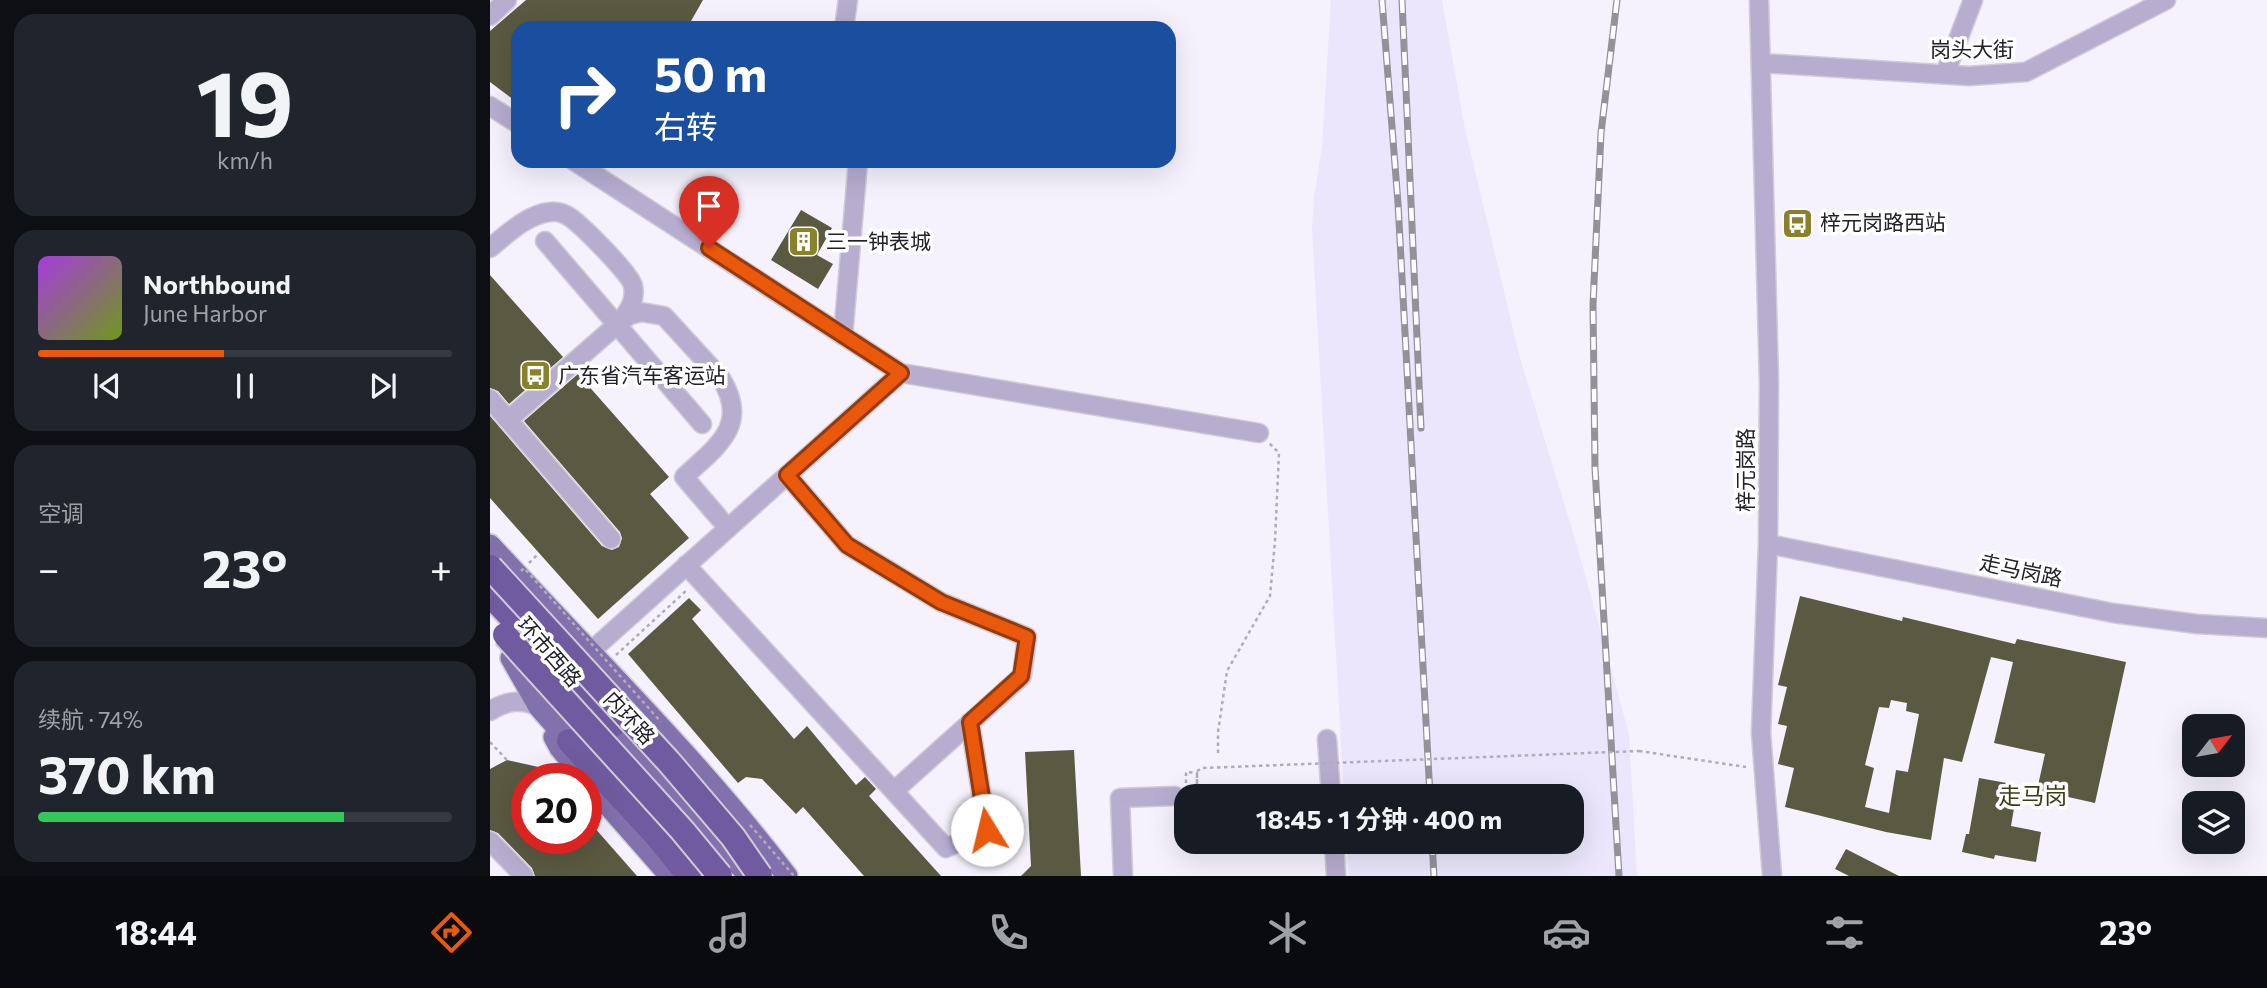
<!DOCTYPE html>
<html lang="zh">
<head>
<meta charset="utf-8">
<style>
  :root { --surface:#171b24; --page:#20242c; --text:#f1f3f6; --muted:#9ea1a6; --line:#363941; --accent:#ea580c }
  body { margin:0; font-family:Commissioner,"Noto Sans SC",sans-serif; background:var(--page); color:var(--text); height:100vh; display:flex; flex-direction:column; font-size:26px; white-space:nowrap }
  * { box-sizing:border-box; margin:0 }
  p { font-size:23px; color:var(--muted) }
  .icon { flex:none; width:38px; height:38px; fill:none; stroke:currentColor; stroke-width:2; stroke-linecap:round; stroke-linejoin:round }
  .map { position:relative; flex:1; overflow:hidden }
  .drawer { display:flex; flex-direction:column; gap:14px; padding:14px; background:#0d0f14; width:490px }
  .drawer>* { flex:none }
  .banner { position:absolute; left:21px; top:21px; width:665px; height:147px; border-radius:21px; box-shadow:0 7px 28px #0002; background:#1a4fa0; color:#fff; overflow:hidden }
  .needle { width:46px; rotate:59deg }
  .controls { position:absolute; left:1692px; top:714px; display:grid; gap:14px }
  .controls a { display:grid; place-items:center; width:63px; height:63px; border-radius:14px; background:var(--surface); box-shadow:0 7px 28px #0002; font-size:35px }
  .speed { position:absolute; left:21px; top:763px; display:flex; gap:14px; font-size:35px; font-weight:700; text-align:center }
  .speed>* { display:grid; place-content:center; width:91px; height:91px; border-radius:50%; background:var(--surface); box-shadow:0 7px 28px #0002; line-height:1 }
  .speed .limit { border:10px solid #d22; background:#fff; color:#111 }
  .pin { position:absolute; display:grid; place-items:center; width:60px; height:60px; color:#fff; margin:-72px -30px; border-radius:50% 50% 50% 0; rotate:-45deg; box-shadow:0 0 7px #0007 }
  .pin .icon { rotate:45deg }
  .me { position:absolute; width:77px; margin:-38px; rotate:351deg; stroke-linejoin:round; filter:drop-shadow(0 0 5px #0008) }
  .turn { display:flex; align-items:center; gap:24px; height:147px; padding:0 28px; font-size:32px }
  .turn .icon { width:91px; height:91px; stroke-width:2.5 }
  .turn b { display:block; font-size:49px; line-height:60px }
  .big { font-size:52px; font-weight:700; line-height:1.1 }
  .drawer .widget { flex:1; display:flex; flex-direction:column; justify-content:center; gap:10px; min-width:0; padding:0 24px; border-radius:21px; background:var(--page) }
  .drawer .dial { align-items:center; gap:0 }
  .dial b { font-size:91px; line-height:1 }
  .song { display:flex; align-items:center; gap:21px }
  .cover { width:84px; height:84px; border-radius:10px; background:linear-gradient(135deg,hsl(280 70% 55%),hsl(80 70% 35%)) }
  .played { height:7px; border-radius:4px; background:linear-gradient(90deg,var(--accent) 45%,var(--line) 45%) }
  .keys { display:flex; justify-content:space-around; direction:ltr }
  .heat { display:flex; justify-content:space-between; align-items:center; font-size:38px; direction:ltr }
  .charge { height:10px; border-radius:5px; background:linear-gradient(90deg,#34c759 74%,var(--line) 0) }
  .trip { position:absolute; left:684px; top:784px; width:410px; height:70px; border-radius:21px; background:var(--surface); box-shadow:0 7px 28px #0002; font-weight:700; line-height:70px; text-align:center }
  .dock { display:flex; height:112px; justify-content:space-around; align-items:center; background:#090b0e; color:var(--muted) }
  .dock .icon { width:49px; height:49px }
  .dock .active { color:var(--accent) }
  .dock b { font-size:32px; color:var(--text) }
  main { display:flex; flex:1; min-height:0 }
  .map>svg:first-child { display:block }
  .built { fill:#ebe6fb }
  .building { fill:#5a5941; fill-rule:evenodd }
  .lines { fill:none; stroke-linecap:round; stroke-linejoin:round }
  .minor-casing { stroke:#cfccd7; stroke-width:21 }
  .major-casing { stroke:#cfccd7; stroke-width:24 }
  .highway-casing { stroke:#cfccd7; stroke-width:28 }
  .path { stroke:#b0adb8; stroke-width:2.5; stroke-dasharray:3.5 3.5; stroke-linecap:butt }
  .minor { stroke:#b6adcf; stroke-width:18 }
  .major { stroke:#8371ad; stroke-width:21 }
  .highway { stroke:#715ba0; stroke-width:24 }
  .rail-casing { stroke:#94919b; stroke-width:7 }
  .rail { stroke:#fff; stroke-width:4.5; stroke-dasharray:13; stroke-linecap:butt }
  .highway-bridge-casing { stroke:#cfccd7; stroke-width:28; stroke-linecap:butt }
  .path-bridge { stroke:#b0adb8; stroke-width:2.5; stroke-dasharray:3.5 3.5; stroke-linecap:butt }
  .highway-bridge { stroke:#715ba0; stroke-width:24 }
  .route-casing { stroke:#983908; stroke-width:18 }
  .route { stroke:#ea580c; stroke-width:12 }
  .labels { text-anchor:middle; stroke-width:7; stroke-linejoin:round; paint-order:stroke }
  .street-label { font-size:21px; fill:#222029; stroke:#fff }
  .poi-label { font-size:21px; fill:#222029; stroke:#fff; text-anchor:start }
  .neighbourhood-label { font-size:23px; fill:#3d3b11; stroke:#fff }
</style>
</head>
<body>
<main>
<section class="drawer">
<div class="widget dial"><b>19</b><p>km/h</p></div>
<div class="widget">
<div class="song"><i class="cover"></i><div><b>Northbound</b><p>June Harbor</p></div></div>
<div class="played"></div>
<div class="keys"><svg class="icon" aria-label="previous" viewBox="0 0 24 24"><path d="M18 5L8 12l10 7zM5 5v14"/></svg><svg class="icon" aria-label="pause" viewBox="0 0 24 24"><path d="M8 5v14M16 5v14"/></svg><svg class="icon" aria-label="next" viewBox="0 0 24 24"><path d="M6 5l10 7-10 7zM19 5v14"/></svg></div>
</div>
<div class="widget"><p>空调</p>
<div class="heat"><a>−</a><b class="big">23°</b><a>+</a></div>
</div>
<div class="widget"><p>续航 · 74%</p><b class="big">370 km</b><div class="charge"></div></div>
</section>
<div class="map">
<svg width="1777" height="876" viewBox="0 0 1777 876">
  <rect width="100%" height="100%" fill="#f5f2fd"/>
  <path class="built" d="M 841,0 L 952,0 L 975,129 L 1030,358 L 1087,546 L 1139,734 L 1147,876 L 859,876 L 857,842 L 1082,842 L 1082,796 L 854,796 L 822,229 L 824,197 L 832,147 Z"/>
  <path class="building" d="M 36,0 L 213,0 L 197,28 L 28,28 L 28,103 L 0,82 L 0,31 Z
    M 311,210 L 342,228 L 327,255 L 343,264 L 328,289 L 281,260 Z
    M 0,275 L 73,357 L 19,404 L 8,391 L 0,388 Z
    M 88,374 L 179,477 L 160,494 L 199,538 L 108,619 L 0,498 L 0,416 L 112,546 L 122,550 L 129,547 L 132,538 L 130,532 L 34,421 Z
    M 1310,596 L 1412,621 L 1413,617 L 1525,644 L 1527,639 L 1636,662 L 1605,803 L 1547,790 L 1555,754 L 1504,743 L 1523,662 L 1501,657 L 1472,762 L 1454,758 L 1441,840 L 1396,832 L 1295,807 L 1304,768 L 1288,764 L 1297,726 L 1288,724 L 1297,687 L 1288,685 ZM 1401,700 L 1417,703 L 1416,711 L 1429,714 L 1418,772 L 1406,770 L 1399,813 L 1375,807 L 1384,768 L 1375,765 L 1389,707 L 1399,708 Z
    M 199,598 L 211,610 L 202,619 L 304,739 L 317,726 L 366,785 L 375,777 L 386,789 L 379,796 L 451,876 L 374,876 L 313,807 L 306,814 L 272,779 L 256,777 L 248,783 L 138,654 Z
    M 584,750 L 591,876 L 531,876 L 541,866 L 535,752 Z
    M 17,760 L 53,768 L 63,779 L 37,779 L 37,838 L 96,838 L 96,818 L 147,876 L 45,876 L 42,868 L 8,833 L 0,830 L 0,769 Z
    M 1489,778 L 1528,785 L 1521,826 L 1551,832 L 1546,862 L 1505,855 L 1504,859 L 1472,852 L 1476,834 L 1479,834 Z
    M 1356,849 L 1409,876 L 1359,876 L 1345,869 Z"/>
  <g class="lines">
    <defs>
      <path id="minor" d="M 1269,0 L 1279,383 L 1278,544 L 1271,733 L 1282,876
        M 0,16 L 17,0
        M 354,28 L 358,0
        M 1271,63 L 1479,76 L 1536,72 L 1676,0
        M 1455,74 L 1483,0
        M 0,106 L 28,124
        M 84,161 L 411,373 L 769,433
        M 55,241 L 212,424
        M 0,248 C 17,234 38,214 60,212 C 68,211 74,213 81,218 C 92,226 141,274 143,286 C 146,300 139,310 131,321
        M 353,336 L 368,161
        M 0,399 L 121,539
        M 18,420 L 131,321 L 140,315 L 151,312 L 174,316 L 230,377 C 261,425 227,446 194,477 L 230,519
        M 297,475 L 357,545 L 451,602 L 537,637 L 532,676 L 404,791
        M 1278,544 L 1623,613 L 1707,624 L 1777,628
        M 196,565 L 456,848 L 497,830 L 480,722
        M 99,653 L 411,373
        M 0,711 C 16,701 31,698 49,707
        M 837,739 L 841,796
        M 0,841 L 34,876
        M 844,842 L 846,876
        M 633,876 L 630,798 L 685,796"/>
      <path id="major" d="M 0,545 C 100,654 207,758 297,876
        M 21,658 L 49,707 L 79,741
        M 112,712 L 259,876
        M 64,737 L 70,748 L 96,779
        M 96,780 L 180,876"/>
      <path id="highway" d="M 0,595 L 123,725
        M 79,741 L 165,834 L 199,876"/>
    </defs>
    <use href="#minor" class="minor-casing"/>
    <use href="#major" class="major-casing"/>
    <use href="#highway" class="highway-casing"/>
    <path class="path" d="M 39,563 L 49,553
      M 126,655 L 198,589
      M 0,742 L 17,760
      M 1149,751 L 1256,767
      M 728,753 L 728,732 L 737,671 L 780,596 L 785,541 L 789,453 L 779,443
      M 696,783 L 696,772 L 707,773 L 707,792 L 701,792
      M 700,792 L 707,792 L 707,771 L 713,768"/>
    <use href="#minor" class="minor"/>
    <use href="#major" class="major"/>
    <use href="#highway" class="highway"/>
    <defs>
      <path id="rail" d="M 892,0 L 908,203 L 940,796
        M 912,0 L 931,428
        M 1127,0 L 1111,133 L 1103,305 L 1105,468 L 1129,876
        M 942,842 L 944,876"/>
    </defs>
    <use href="#rail" class="rail-casing"/>
    <use href="#rail" class="rail"/>
    <defs>
      <path id="highway-bridge" d="M 0,567 L 179,762 L 243,837 L 270,876
        M 15,635 L 192,830 L 230,876"/>
    </defs>
    <use href="#highway-bridge" class="highway-bridge-casing"/>
    <path class="path-bridge" d="M 31,571 L 34,568 L 171,722
      M 713,768 L 1149,751
      M 260,825 L 304,876"/>
    <use href="#highway-bridge" class="highway-bridge"/>
  </g>
  <g class="lines">
    <defs>
      <path id="route" d="M 219,248 L 411,373 L 297,475 L 357,545 L 451,602 L 537,637 L 531,676 L 480,722 L 497,830"/>
    </defs>
    <use href="#route" class="route-casing"/>
    <use href="#route" class="route"/>
  </g>
  <defs>
    <symbol id="bus-square" viewBox="-11 -11 22 22"><rect x="-9" y="-9" width="18" height="18" rx="4" fill="#88822a" stroke="#fff"/><path d="M-5-6H5V4H4V6H2V4H-2V6H-4V4H-5ZM-3.5-4V0h7V-4ZM-3.5 1.2v1.5H-2V1.2ZM2 1.2v1.5H3.5V1.2Z" fill="#fff"/></symbol>
    <symbol id="building-square" viewBox="-11 -11 22 22"><rect x="-9" y="-9" width="18" height="18" rx="4" fill="#88822a" stroke="#fff"/><path d="M-4-6H4V6H1V3H-1V6H-4ZM-2.5-4.3h1.7v1.8h-1.7ZM.8-4.3h1.7v1.8H.8ZM-2.5-1h1.7V.8h-1.7ZM.8-1h1.7V.8H.8Z" fill="#fff"/></symbol>
  </defs>
  <g fill-rule="evenodd">
    <use href="#bus-square" x="1290" y="206" width="35" height="35"/>
    <use href="#building-square" x="296" y="224" width="35" height="35"/>
    <use href="#bus-square" x="28" y="358" width="35" height="35"/>
  </g>
  <g class="labels">
    <g class="street-label">
      <text x="1482" y="57">岗头大街</text>
      <text transform="translate(1256 470) rotate(-90)" y="7">梓元岗路</text>
      <text transform="translate(1531 571) rotate(12)" y="7">走马岗路</text>
      <text transform="translate(59 652) rotate(49)" y="7">环市西路</text>
      <text transform="translate(139 718) rotate(47)" y="7">内环路</text>
    </g>
    <g class="poi-label">
      <text x="1330" y="230">梓元岗路西站</text>
      <text x="336" y="249">三一钟表城</text>
      <text x="68" y="383">广东省汽车客运站</text>
    </g>
    <g class="neighbourhood-label">
      <text x="1543" y="804">走马岗</text>
    </g>
  </g>
</svg>
<div class="controls">
<a><svg class="needle" viewBox="-14 -14 28 28"><path d="M0-13l5 13h-10z" fill="#e53935"/><path d="M0 13l5-13h-10z" fill="#9ea1a6"/></svg></a>
<a><svg class="icon" aria-label="layers" viewBox="0 0 24 24"><path d="M12 4l9 5-9 5-9-5zM3 14l9 5 9-5"/></svg></a>
</div>
<div class="speed"><div class="limit">20</div></div>
<div class="pin" style="left:219px;top:248px;background:#d93025"><svg class="icon" aria-label="arrive" viewBox="0 0 24 24"><path d="M6 21V4h12l-3 4 3 4H6"/></svg></div>
<svg class="me" style="left:497px;top:830px" viewBox="-20 -20 40 40"><circle r="19" fill="#fff"/><path d="M0-13L10 11 0 6-10 11z" fill="#ea580c"/></svg>
<div class="trip">18:45 · 1 分钟 · 400 m</div>
<div class="banner">
<div class="turn"><svg class="icon" aria-label="right" viewBox="0 0 24 24"><path d="M7 20v-9h11M14 6l5 5-5 5"/></svg><div><b>50 m</b>右转</div></div>
</div>
</div>
</main>
<nav class="dock">
<b>18:44</b>
<svg class="icon active" aria-label="directions" viewBox="0 0 24 24"><path d="M12 3l9 9-9 9-9-9zM9 14v-3h6M13 9l2 2-2 2"/></svg>
<svg class="icon" aria-label="music" viewBox="0 0 24 24"><path d="M9 18V5l10-2v13"/><circle cx="6" cy="18" r="3"/><circle cx="16" cy="16" r="3"/></svg>
<svg class="icon" aria-label="phone" viewBox="0 0 24 24"><path d="M5 4h4l2 5-3 2q2 4 5 5l2-3 5 2v4C11 20 4 13 5 4z"/></svg>
<svg class="icon" aria-label="climate" viewBox="0 0 24 24"><path d="M12 3v18M4 7l16 10M4 17L20 7"/></svg>
<svg class="icon" aria-label="car" viewBox="0 0 24 24"><path d="M5 17H2v-5l4-1 3-4h7l3 4 3 1v5h-3M9 17h6M6 11h13"/><circle cx="7" cy="17" r="2"/><circle cx="17" cy="17" r="2"/></svg>
<svg class="icon" aria-label="filters" viewBox="0 0 24 24"><path d="M4 7h16M4 17h16"/><circle cx="9" cy="7" r="2"/><circle cx="15" cy="17" r="2"/></svg>
<b>23°</b>
</nav>
</body>
</html>
